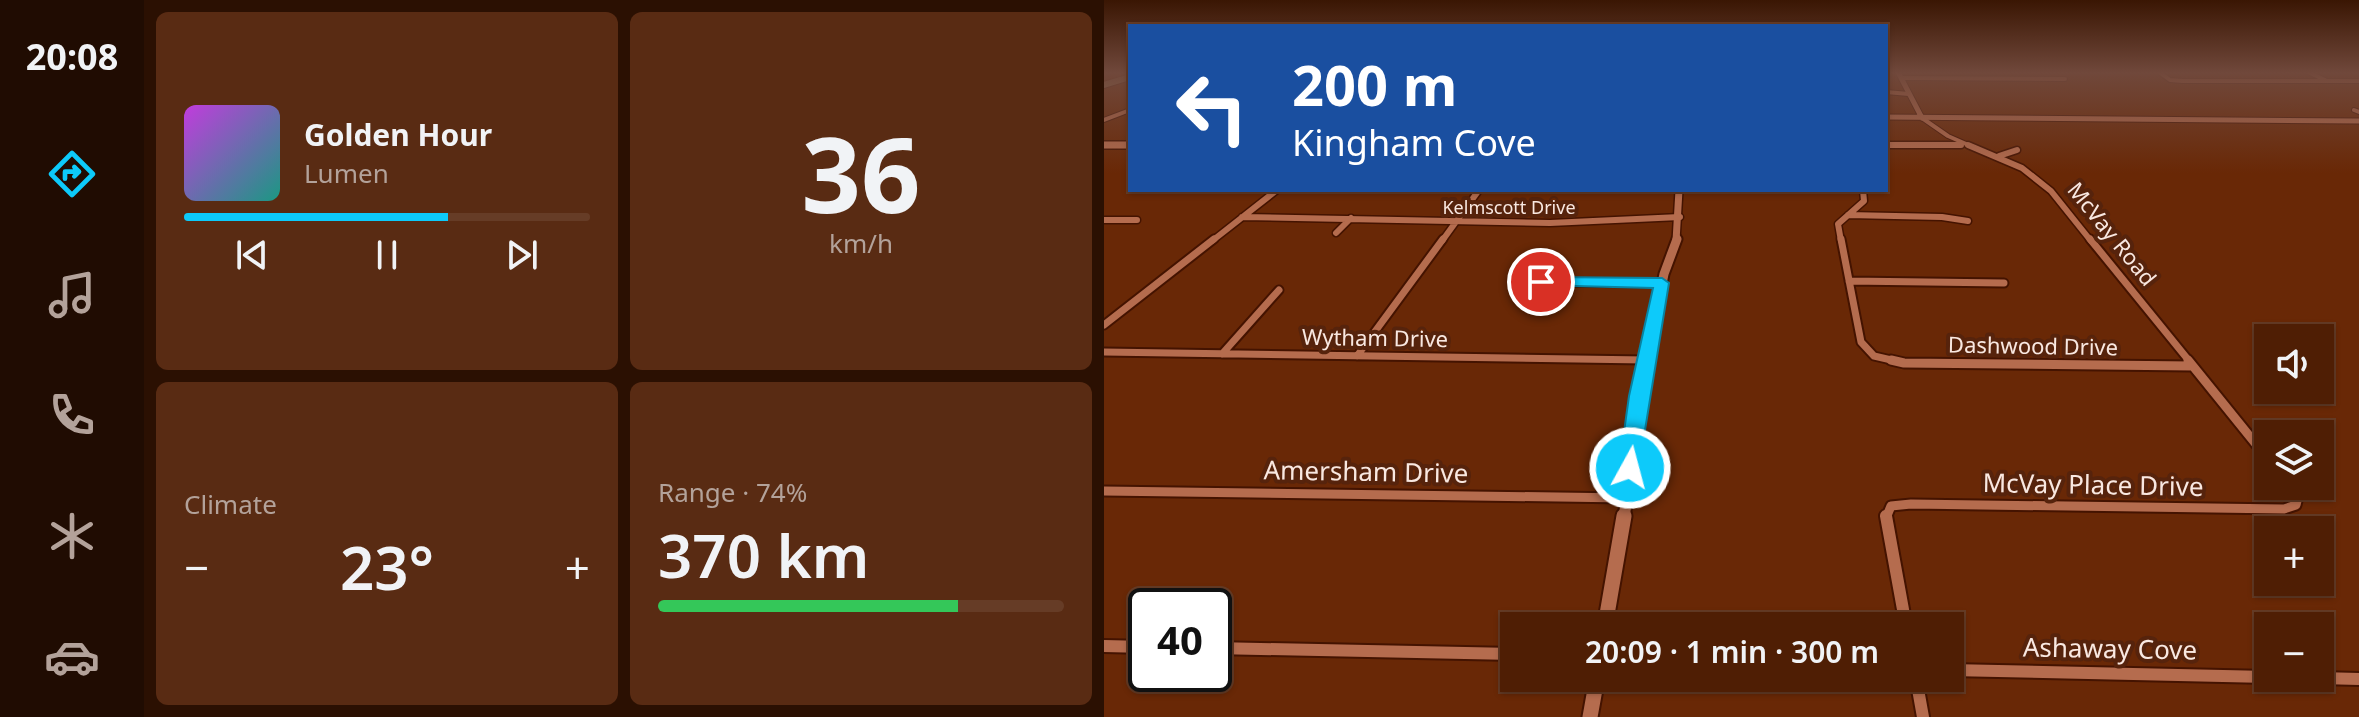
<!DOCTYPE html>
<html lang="en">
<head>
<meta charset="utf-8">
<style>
  :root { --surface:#4f1e04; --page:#592b13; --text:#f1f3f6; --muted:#b3a29a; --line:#663c26; --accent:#0dcafa }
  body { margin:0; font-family:"Noto Sans",sans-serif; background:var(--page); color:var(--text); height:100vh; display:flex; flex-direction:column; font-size:30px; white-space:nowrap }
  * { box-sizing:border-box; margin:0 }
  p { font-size:26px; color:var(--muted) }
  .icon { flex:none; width:44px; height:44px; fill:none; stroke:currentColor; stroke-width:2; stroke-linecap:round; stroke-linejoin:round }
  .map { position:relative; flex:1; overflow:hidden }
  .side { display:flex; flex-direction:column; gap:12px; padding:12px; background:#2b1002; width:960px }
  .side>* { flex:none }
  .top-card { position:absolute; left:24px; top:24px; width:760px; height:168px; border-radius:0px; box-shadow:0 2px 6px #0004,0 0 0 2px var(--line); background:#1a4fa0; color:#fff; overflow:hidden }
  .tools { position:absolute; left:1150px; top:324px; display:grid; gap:16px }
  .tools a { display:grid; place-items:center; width:80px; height:80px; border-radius:0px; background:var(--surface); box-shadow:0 2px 6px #0004,0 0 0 2px var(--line); font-size:40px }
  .speed { position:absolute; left:24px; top:588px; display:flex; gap:16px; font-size:40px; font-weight:700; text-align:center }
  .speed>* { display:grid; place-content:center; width:104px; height:104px; border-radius:50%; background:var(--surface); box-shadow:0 2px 6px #0004,0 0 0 2px var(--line); line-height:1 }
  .speed .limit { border:4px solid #111; border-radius:12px; background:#fff; color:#111 }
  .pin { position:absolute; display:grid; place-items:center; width:68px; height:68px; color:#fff; margin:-34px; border:4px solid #fff; border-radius:50%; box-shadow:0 2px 8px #0007 }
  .me { position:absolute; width:88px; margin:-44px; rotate:7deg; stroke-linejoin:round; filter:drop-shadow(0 0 6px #0008) }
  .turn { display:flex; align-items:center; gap:28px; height:168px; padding:0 32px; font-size:36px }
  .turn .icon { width:104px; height:104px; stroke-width:2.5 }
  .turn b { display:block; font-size:56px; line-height:68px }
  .big { font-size:60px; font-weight:600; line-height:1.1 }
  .side .widget { flex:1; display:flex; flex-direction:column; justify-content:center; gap:12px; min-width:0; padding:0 28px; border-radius:12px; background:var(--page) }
  .side .dial { align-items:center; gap:0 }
  .dial b { font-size:104px; line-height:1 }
  .song { display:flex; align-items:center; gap:24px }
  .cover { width:96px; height:96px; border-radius:12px; background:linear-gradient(135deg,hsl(290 70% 55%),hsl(170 70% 35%)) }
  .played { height:8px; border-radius:4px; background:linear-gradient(90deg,var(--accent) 65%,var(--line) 65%) }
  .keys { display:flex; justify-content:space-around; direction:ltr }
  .heat { display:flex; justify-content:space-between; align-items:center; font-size:44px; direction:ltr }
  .charge { height:12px; border-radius:6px; background:linear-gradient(90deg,#34c759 74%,var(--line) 0) }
  .side .tiles { flex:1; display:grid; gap:12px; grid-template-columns:repeat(2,1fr) }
  .trip { position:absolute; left:396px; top:612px; width:464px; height:80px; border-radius:0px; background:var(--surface); box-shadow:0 2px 6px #0004,0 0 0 2px var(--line); font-weight:600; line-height:80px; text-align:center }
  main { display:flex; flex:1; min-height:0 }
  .tab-bar { display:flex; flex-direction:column; width:144px; justify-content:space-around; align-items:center; background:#200c02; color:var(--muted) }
  .tab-bar .icon { width:56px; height:56px }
  .tab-bar .active { color:var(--accent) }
  .tab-bar b { font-size:36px; color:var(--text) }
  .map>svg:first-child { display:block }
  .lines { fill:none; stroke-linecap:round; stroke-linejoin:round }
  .minor-far4-casing { stroke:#441300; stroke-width:6 }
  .minor-far3-casing { stroke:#441300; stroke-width:9 }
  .minor-far2-casing { stroke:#441300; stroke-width:11 }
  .minor-far1-casing { stroke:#441300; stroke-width:13 }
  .minor-casing { stroke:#441300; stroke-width:16 }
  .tertiary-far4-casing { stroke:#441300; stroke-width:7 }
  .tertiary-far3-casing { stroke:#441300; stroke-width:10 }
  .tertiary-far2-casing { stroke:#441300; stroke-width:13 }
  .tertiary-far1-casing { stroke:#441300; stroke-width:15 }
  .tertiary-casing { stroke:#441300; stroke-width:19 }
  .secondary-casing { stroke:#441300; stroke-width:8 }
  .minor-far4 { stroke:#b56c4e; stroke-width:4 }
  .minor-far3 { stroke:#b56c4e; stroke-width:6 }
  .minor-far2 { stroke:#b56c4e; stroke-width:7 }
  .minor-far1 { stroke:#b56c4e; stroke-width:9 }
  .minor { stroke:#b56c4e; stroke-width:12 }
  .tertiary-far4 { stroke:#b56c4e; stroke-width:5 }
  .tertiary-far3 { stroke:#b56c4e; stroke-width:7 }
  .tertiary-far2 { stroke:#b56c4e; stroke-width:9 }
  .tertiary-far1 { stroke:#b56c4e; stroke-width:11 }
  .tertiary { stroke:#b56c4e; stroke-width:15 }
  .secondary { stroke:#907a59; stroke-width:6 }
  .route { fill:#0dcafa; stroke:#0883a2; stroke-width:2 }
  .labels { text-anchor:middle; stroke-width:8; stroke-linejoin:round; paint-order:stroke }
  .far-street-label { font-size:18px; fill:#f9e8e1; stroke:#56230c }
  .street-label { font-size:22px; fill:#f9e8e1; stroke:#56230c }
  .near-street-label { font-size:26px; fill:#f9e8e1; stroke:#56230c }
</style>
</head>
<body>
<main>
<nav class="tab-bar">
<b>20:08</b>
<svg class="icon active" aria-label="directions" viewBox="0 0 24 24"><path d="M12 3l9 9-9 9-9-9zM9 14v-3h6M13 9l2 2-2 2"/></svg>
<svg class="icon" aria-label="music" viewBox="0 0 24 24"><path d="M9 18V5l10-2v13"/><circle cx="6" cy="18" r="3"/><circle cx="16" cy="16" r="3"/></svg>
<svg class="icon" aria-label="phone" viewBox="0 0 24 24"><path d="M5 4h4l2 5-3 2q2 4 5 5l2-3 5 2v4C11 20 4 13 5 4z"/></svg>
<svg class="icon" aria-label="climate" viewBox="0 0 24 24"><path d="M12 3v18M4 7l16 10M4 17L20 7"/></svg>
<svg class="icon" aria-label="car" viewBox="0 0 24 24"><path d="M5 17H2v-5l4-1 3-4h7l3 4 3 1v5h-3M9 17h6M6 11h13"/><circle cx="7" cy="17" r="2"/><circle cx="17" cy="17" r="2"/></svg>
</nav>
<section class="side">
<div class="tiles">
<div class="widget">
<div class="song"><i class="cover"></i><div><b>Golden Hour</b><p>Lumen</p></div></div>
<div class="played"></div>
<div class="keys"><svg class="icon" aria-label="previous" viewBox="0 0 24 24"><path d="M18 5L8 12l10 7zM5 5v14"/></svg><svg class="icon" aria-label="pause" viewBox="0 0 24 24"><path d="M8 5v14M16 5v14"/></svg><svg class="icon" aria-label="next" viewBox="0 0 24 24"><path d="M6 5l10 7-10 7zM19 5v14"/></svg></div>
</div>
<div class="widget dial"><b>36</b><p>km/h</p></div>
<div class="widget"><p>Climate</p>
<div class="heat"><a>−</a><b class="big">23°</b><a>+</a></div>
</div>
<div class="widget"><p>Range · 74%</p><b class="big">370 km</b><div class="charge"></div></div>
</div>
</section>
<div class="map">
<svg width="1255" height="717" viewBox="0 0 1255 717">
  <rect width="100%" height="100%" fill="#692806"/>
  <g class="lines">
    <defs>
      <path id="minor-far4" d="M 1055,72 L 1066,80 L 1079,81 L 1255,81
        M 1204,72 L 1221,80
        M 797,78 L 961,79
        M 782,92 L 805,94
        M 1250,110 L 1255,112
        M 818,118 L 844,136 L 869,147
        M 0,120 L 26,110
        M 782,145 L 857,145"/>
      <path id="minor-far3" d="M 782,145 L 857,145
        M 864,145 L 918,168 L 947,191 L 987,241
        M 895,156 L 913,150
        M 744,215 L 838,217 L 864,221
        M 138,217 L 446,223 L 576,217
        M 0,220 L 33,220
        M 232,233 L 247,218
        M 108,241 L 173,190
        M 338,241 L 375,190
        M 737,241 L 734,224 L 760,201 L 759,190"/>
      <path id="minor-far2" d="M 737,239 L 757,342 L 770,356 L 796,362
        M 986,239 L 1086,362
        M 745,281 L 900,283
        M 437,282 L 558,283
        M 0,325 L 110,239
        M 0,352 L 542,360
        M 118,354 L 175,290
        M 253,356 L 339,239"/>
      <path id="minor-far1" d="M 787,360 L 800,363 L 1088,366
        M 1084,360 L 1164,459
        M 0,491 L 523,498
        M 782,518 L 787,506 L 807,504 L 1180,509 L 1192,505 L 1193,501 L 1185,486"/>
      <path id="minor" d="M 782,516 L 802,626
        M 0,646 L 42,647
        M 110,648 L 410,654
        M 846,670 L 1164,677
        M 812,678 L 819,717
        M 1216,678 L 1255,679"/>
      <path id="tertiary-far4" d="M 794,72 L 818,118
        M 782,117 L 1255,121
        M 0,145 L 26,145"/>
      <path id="tertiary-far3" d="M 0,145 L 26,145
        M 572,241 L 575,190"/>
      <path id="tertiary-far2" d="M 542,362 L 560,274 L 573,239"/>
      <path id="tertiary-far1" d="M 520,518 L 542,360"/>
      <path id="tertiary" d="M 501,626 L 520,516
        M 486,717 L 493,678"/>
      <path id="secondary" d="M 0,85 L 26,77"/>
    </defs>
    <use href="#minor-far4" class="minor-far4-casing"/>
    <use href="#minor-far3" class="minor-far3-casing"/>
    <use href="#minor-far2" class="minor-far2-casing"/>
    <use href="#minor-far1" class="minor-far1-casing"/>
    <use href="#minor" class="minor-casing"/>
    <use href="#tertiary-far4" class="tertiary-far4-casing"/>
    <use href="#tertiary-far3" class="tertiary-far3-casing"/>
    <use href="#tertiary-far2" class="tertiary-far2-casing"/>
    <use href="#tertiary-far1" class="tertiary-far1-casing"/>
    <use href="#tertiary" class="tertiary-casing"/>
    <use href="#secondary" class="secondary-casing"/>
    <use href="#minor-far4" class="minor-far4"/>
    <use href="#minor-far3" class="minor-far3"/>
    <use href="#minor-far2" class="minor-far2"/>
    <use href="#minor-far1" class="minor-far1"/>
    <use href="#minor" class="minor"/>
    <use href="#tertiary-far4" class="tertiary-far4"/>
    <use href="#tertiary-far3" class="tertiary-far3"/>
    <use href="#tertiary-far2" class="tertiary-far2"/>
    <use href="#tertiary-far1" class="tertiary-far1"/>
    <use href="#tertiary" class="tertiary"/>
    <use href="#secondary" class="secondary"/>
  </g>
  <linearGradient id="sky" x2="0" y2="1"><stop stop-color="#3a1603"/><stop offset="0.42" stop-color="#70483b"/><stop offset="1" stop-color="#70483b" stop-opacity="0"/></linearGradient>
  <rect width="1255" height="173" fill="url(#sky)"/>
  <path class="route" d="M 437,277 L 558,278 L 565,283 L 534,473 L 518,473 L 515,468 L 525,396 L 549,288 L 432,285 L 432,279 Z"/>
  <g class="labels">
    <g class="far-street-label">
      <text x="405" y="214">Kelmscott Drive</text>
    </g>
    <g class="street-label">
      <text transform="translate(1008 234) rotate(51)" y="8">McVay Road</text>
      <text transform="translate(271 338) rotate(1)" y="8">Wytham Drive</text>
      <text transform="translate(929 346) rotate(1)" y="8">Dashwood Drive</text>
    </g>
    <g class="near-street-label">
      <text transform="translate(262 472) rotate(1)" y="9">Amersham Drive</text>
      <text transform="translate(989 485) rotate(1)" y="9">McVay Place Drive</text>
      <text transform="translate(1006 649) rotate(1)" y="9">Ashaway Cove</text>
    </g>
  </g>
</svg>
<div class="tools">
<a><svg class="icon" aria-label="sound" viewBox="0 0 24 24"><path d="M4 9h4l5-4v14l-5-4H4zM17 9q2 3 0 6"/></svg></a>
<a><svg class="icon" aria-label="layers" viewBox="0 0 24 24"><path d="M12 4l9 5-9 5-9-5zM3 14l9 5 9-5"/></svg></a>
<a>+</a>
<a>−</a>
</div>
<div class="speed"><div class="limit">40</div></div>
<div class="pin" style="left:437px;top:282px;background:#d93025"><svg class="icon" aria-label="arrive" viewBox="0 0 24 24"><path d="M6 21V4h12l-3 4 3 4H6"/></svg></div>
<svg class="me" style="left:526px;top:468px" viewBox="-20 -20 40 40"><circle r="17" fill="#0dcafa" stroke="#fff" stroke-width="3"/><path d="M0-11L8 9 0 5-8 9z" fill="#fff"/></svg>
<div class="trip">20:09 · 1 min · 300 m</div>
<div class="top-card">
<div class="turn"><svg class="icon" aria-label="left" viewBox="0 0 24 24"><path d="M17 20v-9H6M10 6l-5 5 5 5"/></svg><div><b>200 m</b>Kingham Cove</div></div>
</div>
</div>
</main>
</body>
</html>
